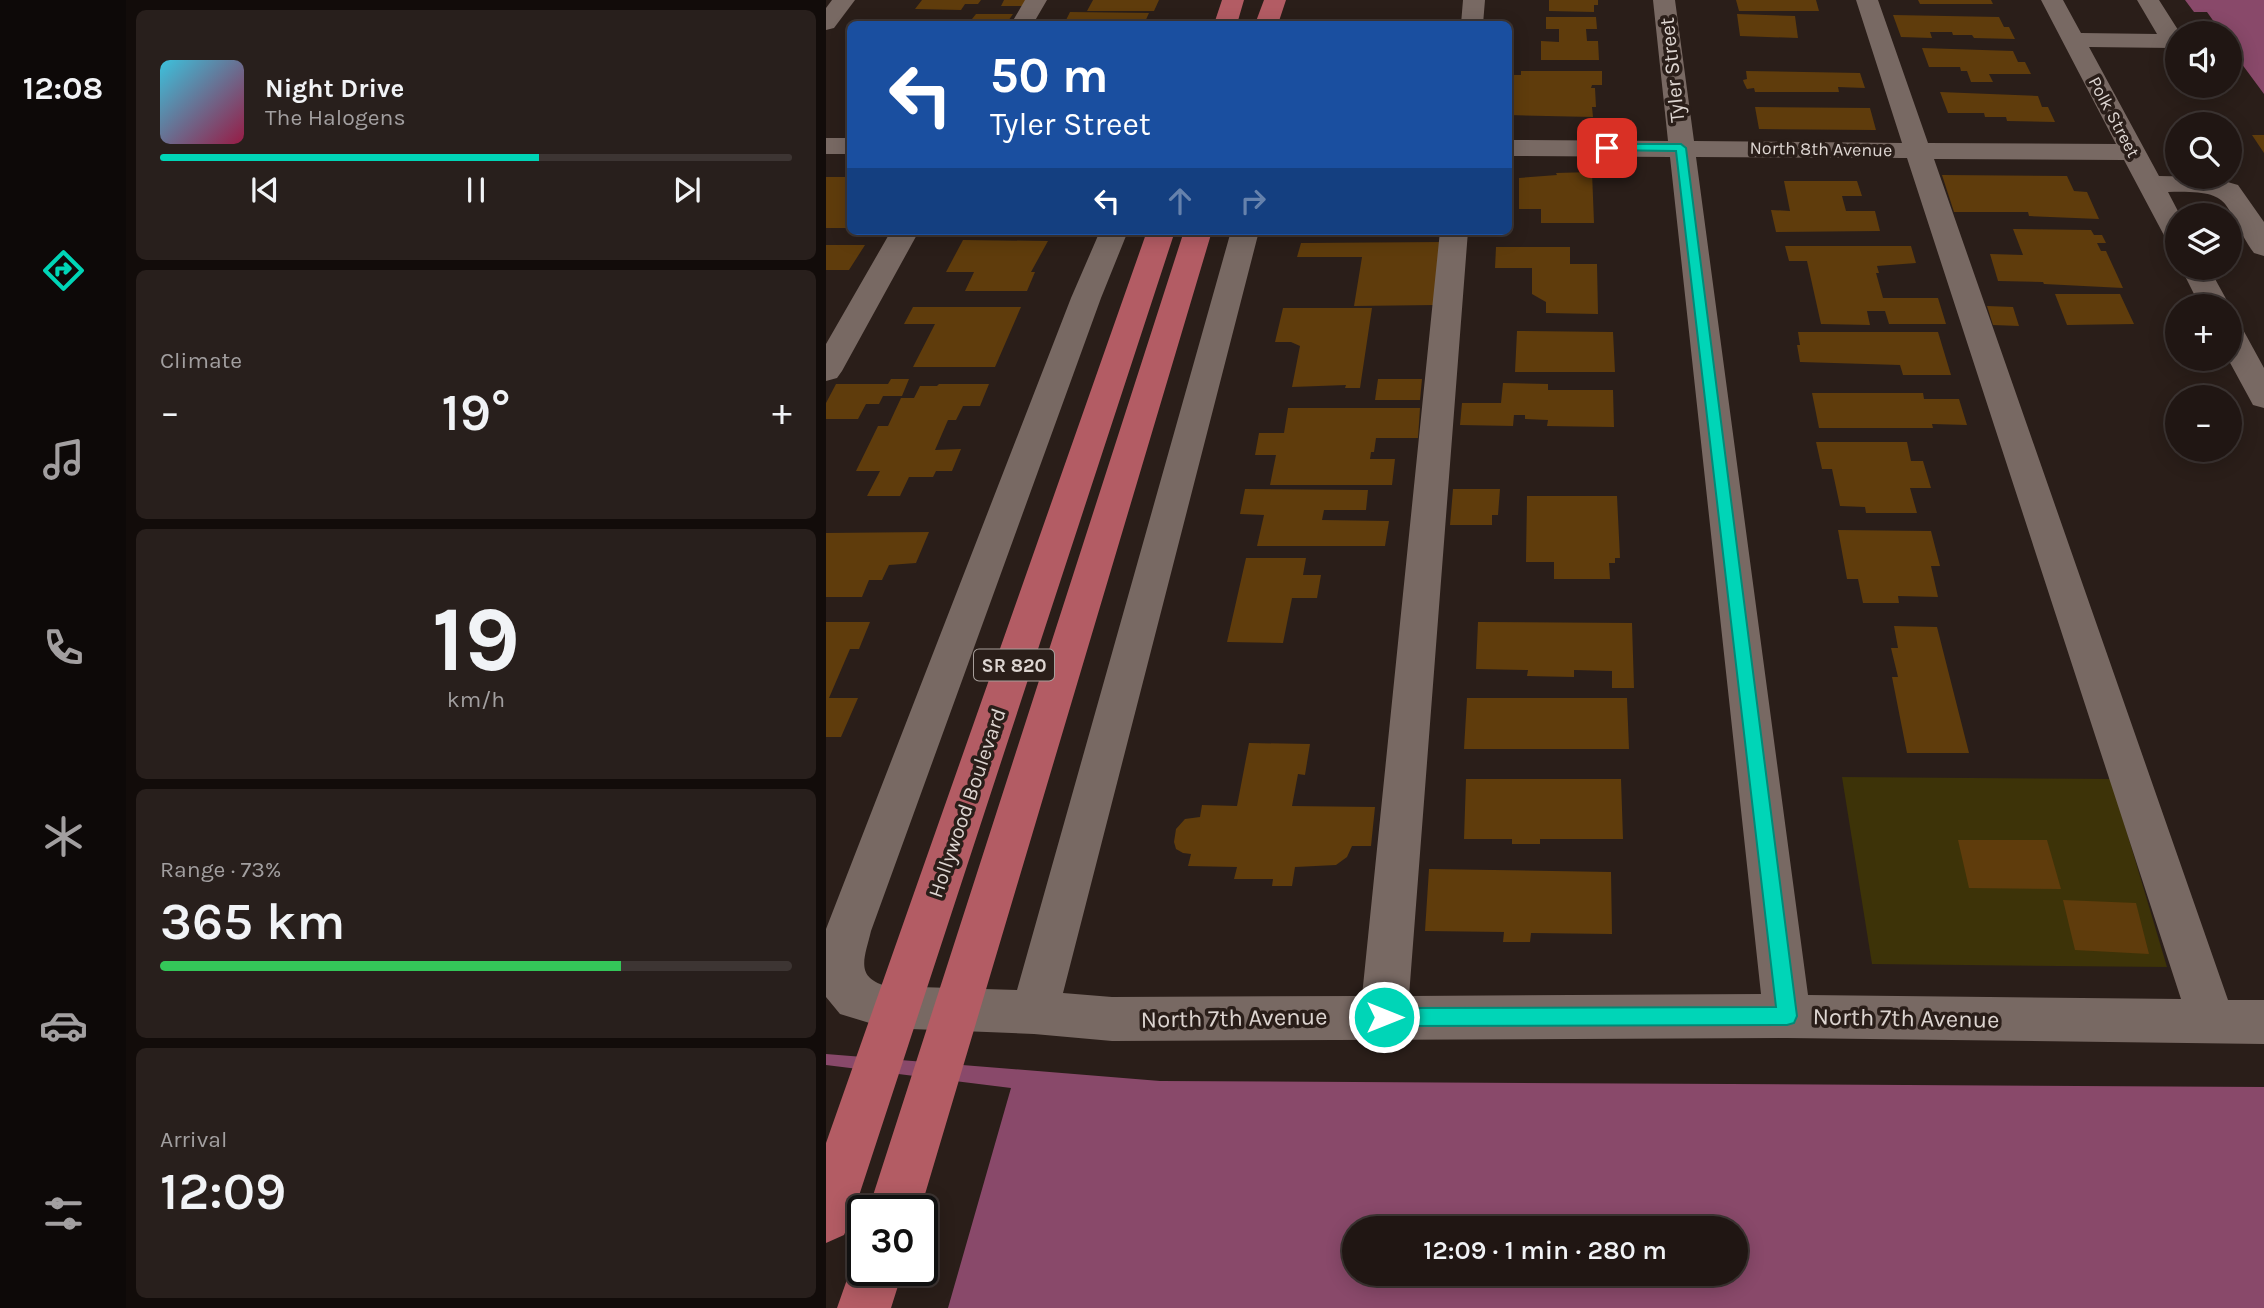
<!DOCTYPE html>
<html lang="en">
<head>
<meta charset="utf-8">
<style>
  :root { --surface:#201613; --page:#281f1c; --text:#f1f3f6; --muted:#a29fa0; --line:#3d3533; --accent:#00d5b7 }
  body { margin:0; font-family:Karla,sans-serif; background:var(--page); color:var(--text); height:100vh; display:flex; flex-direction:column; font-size:26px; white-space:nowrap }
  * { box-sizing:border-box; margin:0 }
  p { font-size:23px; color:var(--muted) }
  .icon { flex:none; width:38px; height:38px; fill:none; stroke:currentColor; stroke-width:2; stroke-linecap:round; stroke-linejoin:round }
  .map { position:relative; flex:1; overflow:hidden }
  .side { display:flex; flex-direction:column; gap:10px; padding:10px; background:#120c0a; width:700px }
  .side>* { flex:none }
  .guide { position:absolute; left:21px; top:21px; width:665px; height:214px; border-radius:10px; box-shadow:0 4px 18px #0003,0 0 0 2px var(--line); background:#1a4fa0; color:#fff; overflow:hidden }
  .buttons { position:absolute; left:1339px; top:21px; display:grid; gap:14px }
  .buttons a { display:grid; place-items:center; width:77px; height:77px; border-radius:50%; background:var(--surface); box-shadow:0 4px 18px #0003,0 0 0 2px var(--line); font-size:35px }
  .speed { position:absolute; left:21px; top:1195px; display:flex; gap:14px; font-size:35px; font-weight:700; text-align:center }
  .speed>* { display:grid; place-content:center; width:91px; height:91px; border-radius:50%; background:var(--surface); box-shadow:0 4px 18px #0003,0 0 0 2px var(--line); line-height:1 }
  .speed .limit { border:4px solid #111; border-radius:10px; background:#fff; color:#111 }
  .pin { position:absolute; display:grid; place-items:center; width:60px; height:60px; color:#fff; margin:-30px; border-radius:14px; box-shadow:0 4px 10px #0006 }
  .me { position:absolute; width:77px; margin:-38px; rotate:90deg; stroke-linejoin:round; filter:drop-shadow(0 0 5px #0008) }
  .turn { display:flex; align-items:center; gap:24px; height:147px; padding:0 28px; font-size:32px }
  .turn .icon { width:91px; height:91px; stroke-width:2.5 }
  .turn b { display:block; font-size:49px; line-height:60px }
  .lanes { display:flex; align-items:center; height:66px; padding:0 28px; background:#0003; justify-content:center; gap:35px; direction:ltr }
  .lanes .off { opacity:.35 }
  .big { font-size:52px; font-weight:600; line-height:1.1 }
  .side .card { flex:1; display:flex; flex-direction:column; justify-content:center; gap:10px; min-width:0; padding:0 24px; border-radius:10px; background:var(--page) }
  .side .dial { align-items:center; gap:0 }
  .dial b { font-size:91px; line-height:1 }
  .song { display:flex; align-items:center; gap:21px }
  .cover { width:84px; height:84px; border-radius:10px; background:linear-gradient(135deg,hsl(190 70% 55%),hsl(340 70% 35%)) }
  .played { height:7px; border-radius:4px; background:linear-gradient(90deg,var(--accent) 60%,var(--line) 60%) }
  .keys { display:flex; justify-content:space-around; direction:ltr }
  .heat { display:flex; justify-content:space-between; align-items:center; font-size:38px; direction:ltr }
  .charge { height:10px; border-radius:5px; background:linear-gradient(90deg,#34c759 73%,var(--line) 0) }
  .trip { position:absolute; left:516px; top:1216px; width:406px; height:70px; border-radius:35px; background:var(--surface); box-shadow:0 4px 18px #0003,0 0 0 2px var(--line); font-weight:600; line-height:70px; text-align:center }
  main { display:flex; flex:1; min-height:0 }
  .menu { display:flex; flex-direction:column; width:126px; justify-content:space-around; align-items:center; background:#0d0908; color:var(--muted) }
  .menu .icon { width:49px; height:49px }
  .menu .selected { color:var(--accent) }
  .menu b { font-size:32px; color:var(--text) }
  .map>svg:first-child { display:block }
  .green { fill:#3d3308 }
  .water { fill:#89496a; fill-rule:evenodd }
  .pier { fill:#2a1e19; fill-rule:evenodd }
  .building { fill:#5f3c0c }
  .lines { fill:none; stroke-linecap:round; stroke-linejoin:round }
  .minor { fill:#786963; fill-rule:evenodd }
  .major { fill:#b35c64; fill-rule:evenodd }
  .route { fill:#00d5b7; stroke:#008a77; stroke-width:2 }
  .labels { text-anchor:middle; stroke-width:7; stroke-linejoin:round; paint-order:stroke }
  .far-street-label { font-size:18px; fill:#ddd5d1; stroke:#2a1e19 }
  .shield { fill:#2a1e19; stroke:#a79e9a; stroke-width:2 }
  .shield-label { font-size:19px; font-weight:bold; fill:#ddd5d1 }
  .street-label { font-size:21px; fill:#ddd5d1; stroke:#2a1e19 }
  .near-street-label { font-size:24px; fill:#ddd5d1; stroke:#2a1e19 }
</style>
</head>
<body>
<main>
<nav class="menu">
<b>12:08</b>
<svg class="icon selected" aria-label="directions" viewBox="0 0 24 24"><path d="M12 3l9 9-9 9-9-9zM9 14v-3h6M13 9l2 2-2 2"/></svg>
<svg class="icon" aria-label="music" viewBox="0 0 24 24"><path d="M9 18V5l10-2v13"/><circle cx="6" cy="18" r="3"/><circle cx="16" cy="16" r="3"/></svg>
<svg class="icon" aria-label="phone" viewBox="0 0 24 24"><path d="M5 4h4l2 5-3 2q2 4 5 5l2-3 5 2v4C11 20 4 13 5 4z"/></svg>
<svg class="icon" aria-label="climate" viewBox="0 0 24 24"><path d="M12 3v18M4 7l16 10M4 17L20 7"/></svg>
<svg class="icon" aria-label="car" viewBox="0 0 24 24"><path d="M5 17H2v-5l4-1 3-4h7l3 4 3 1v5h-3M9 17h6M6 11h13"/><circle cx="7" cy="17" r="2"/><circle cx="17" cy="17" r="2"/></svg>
<svg class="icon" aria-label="filters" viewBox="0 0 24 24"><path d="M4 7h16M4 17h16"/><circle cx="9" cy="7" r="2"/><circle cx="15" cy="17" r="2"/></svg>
</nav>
<section class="side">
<div class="card">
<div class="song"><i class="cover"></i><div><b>Night Drive</b><p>The Halogens</p></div></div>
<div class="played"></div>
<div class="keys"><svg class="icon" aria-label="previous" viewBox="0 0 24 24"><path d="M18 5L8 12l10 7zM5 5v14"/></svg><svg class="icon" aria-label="pause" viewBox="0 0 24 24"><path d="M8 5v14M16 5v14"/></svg><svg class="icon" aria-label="next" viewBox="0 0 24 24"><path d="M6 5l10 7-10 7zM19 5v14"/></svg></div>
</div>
<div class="card"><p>Climate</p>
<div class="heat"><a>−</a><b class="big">19°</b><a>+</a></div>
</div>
<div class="card dial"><b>19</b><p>km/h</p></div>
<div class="card"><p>Range · 73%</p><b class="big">365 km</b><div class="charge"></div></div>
<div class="card"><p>Arrival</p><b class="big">12:09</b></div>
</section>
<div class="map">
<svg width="1438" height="1308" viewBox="0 0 1438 1308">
  <rect width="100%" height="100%" fill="#2a1e19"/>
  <path class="green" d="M 1016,777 L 1285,779 L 1341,967 L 1046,964 Z"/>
  <path class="water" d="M 1359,0 L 1438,0 L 1438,94 L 1404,48 L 1404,33 L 1396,33 L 1381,12 L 1368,12 Z
    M 0,1054 L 334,1081 L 1438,1087 L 1438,1308 L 0,1308 ZM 37,1211 L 96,1211 L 96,1270 L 37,1270 ZM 528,1228 L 910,1228 L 910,1274 L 528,1274 Z"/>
  <path class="pier" d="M 0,1065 L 185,1088 L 122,1308 L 0,1308 ZM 37,1211 L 96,1211 L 96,1270 L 37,1270 Z"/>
  <path class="building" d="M 96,0 L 155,0 L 152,4 L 139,4 L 135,10 L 89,9 Z
    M 178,0 L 200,0 L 197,6 L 175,6 Z
    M 267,0 L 333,0 L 328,11 L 261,11 Z
    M 723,0 L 772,0 L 772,5 L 768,5 L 768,12 L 723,11 Z
    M 910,0 L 990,0 L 993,11 L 913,11 Z
    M 1092,0 L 1165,0 L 1167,4 L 1094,4 Z
    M 244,12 L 323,13 L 318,24 L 238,24 Z
    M 150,14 L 187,14 L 180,24 L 142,24 Z
    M 911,14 L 969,16 L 972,38 L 914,36 Z
    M 1067,15 L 1173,17 L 1178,27 L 1183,27 L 1189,39 L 1148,38 L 1146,35 L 1127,35 L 1126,32 L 1104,32 L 1106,38 L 1075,37 Z
    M 720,17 L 770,17 L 771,29 L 760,29 L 761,41 L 772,41 L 773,60 L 715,60 L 715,41 L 733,42 L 733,29 L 720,29 Z
    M 85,19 L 137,20 L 134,24 L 81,24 Z
    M 1096,48 L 1187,51 L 1192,62 L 1199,62 L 1205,74 L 1163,74 L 1167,82 L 1145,82 L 1141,71 L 1135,71 L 1134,67 L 1103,67 Z
    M 695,71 L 776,71 L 776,85 L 766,85 L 765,88 L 769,88 L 770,107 L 766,107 L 767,117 L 682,115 L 682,75 L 695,75 Z
    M 920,71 L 1034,73 L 1039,88 L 1012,87 L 1013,92 L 929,92 L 928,88 L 921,89 L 918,83 L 917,80 L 921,79 Z
    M 1114,92 L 1212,96 L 1216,107 L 1222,107 L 1229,122 L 1181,121 L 1180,117 L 1159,117 L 1158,113 L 1122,113 Z
    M 929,107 L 1044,108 L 1050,130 L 933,129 Z
    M 1426,135 L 1438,135 L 1438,153 Z
    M 766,172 L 768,223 L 715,223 L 715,209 L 693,209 L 693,178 L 731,175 L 730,173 Z
    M 1116,175 L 1241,176 L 1248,191 L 1261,192 L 1273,219 L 1203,216 L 1202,212 L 1128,212 Z
    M 0,177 L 24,177 L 24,228 L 0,228 Z
    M 958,181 L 1031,181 L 1036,196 L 1016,196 L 1020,211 L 1049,211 L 1054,231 L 950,232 L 945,210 L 964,211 Z
    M 1187,229 L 1265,230 L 1268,235 L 1276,235 L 1280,243 L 1271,243 L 1275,251 L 1280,251 L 1297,288 L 1218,284 L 1217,282 L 1172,281 L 1164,254 L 1197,255 Z
    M 472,231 L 536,231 L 535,235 L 472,235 Z
    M 137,240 L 222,241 L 205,272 L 209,272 L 201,291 L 139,291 L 148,272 L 120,272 Z
    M 615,242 L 610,305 L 528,306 L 536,257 L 471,257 L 475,243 Z
    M 0,245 L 39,245 L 23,270 L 0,270 Z
    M 959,246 L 1085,246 L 1090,263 L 1051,266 L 1053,273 L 1050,273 L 1057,298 L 1112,298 L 1120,324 L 1063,324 L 1059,311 L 1041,311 L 1044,325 L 995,324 L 981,261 L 963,261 Z
    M 670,247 L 744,247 L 744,264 L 771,264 L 772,314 L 720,313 L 720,302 L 706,294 L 706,268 L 669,268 Z
    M 1229,294 L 1294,294 L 1308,324 L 1241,325 Z
    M 1161,306 L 1187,307 L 1193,326 L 1167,325 Z
    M 87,307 L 195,307 L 169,367 L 87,367 L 109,324 L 78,324 Z
    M 457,308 L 546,308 L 534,388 L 519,388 L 520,385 L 466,387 L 474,346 L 465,342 L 449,342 Z
    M 691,331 L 787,332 L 789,372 L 689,372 Z
    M 972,332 L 1112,332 L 1125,375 L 1077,375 L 1074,365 L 974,362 L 971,345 L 974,345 Z
    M 65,379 L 83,379 L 76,396 L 57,396 L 53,404 L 40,404 L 32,419 L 0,419 L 0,403 L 10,384 L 62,384 Z
    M 552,379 L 596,379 L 594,400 L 549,400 Z
    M 677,383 L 722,384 L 722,390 L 787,390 L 788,427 L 721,426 L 722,420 L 699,419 L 699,415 L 688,415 L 687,426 L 634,425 L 636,403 L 675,403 Z
    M 113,384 L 163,384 L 154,406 L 137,406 L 130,420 L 122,420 L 109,450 L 135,449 L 126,471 L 110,471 L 107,477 L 83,477 L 74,496 L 41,496 L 54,471 L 30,471 L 52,426 L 62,426 L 75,398 L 88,398 L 94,386 L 111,386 Z
    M 986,393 L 1097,393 L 1098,399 L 1133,399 L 1141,425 L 1106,424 L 1107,428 L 993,428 Z
    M 462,408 L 594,408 L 592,438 L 550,438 L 548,452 L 545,452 L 544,459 L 569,459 L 566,485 L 444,485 L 450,455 L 429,455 L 433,433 L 458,433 Z
    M 990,442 L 1081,442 L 1085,461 L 1097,461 L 1105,488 L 1084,488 L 1091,513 L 1040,513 L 1039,507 L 1014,506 L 1006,469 L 996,469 Z
    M 419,489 L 542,490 L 540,510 L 498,510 L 496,520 L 563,521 L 559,546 L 431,546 L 438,515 L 414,514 Z
    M 627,489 L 674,489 L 672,515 L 666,515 L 666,525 L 624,525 Z
    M 701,496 L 791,496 L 794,558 L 789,558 L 789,563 L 783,563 L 784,579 L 728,579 L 728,562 L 700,562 Z
    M 1012,530 L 1105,531 L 1114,566 L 1105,566 L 1112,597 L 1072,596 L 1073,603 L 1037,603 L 1032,579 L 1021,579 Z
    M 103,532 L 90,563 L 63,565 L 56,580 L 43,580 L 36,597 L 0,597 L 0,533 Z
    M 420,558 L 480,558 L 477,575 L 495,575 L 491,598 L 466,598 L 457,643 L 401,642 Z
    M 0,622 L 44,622 L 33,649 L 24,649 L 3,698 L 32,698 L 15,737 L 0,737 Z
    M 652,622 L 806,623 L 808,688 L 786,688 L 786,671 L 748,670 L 748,677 L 701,676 L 702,670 L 650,669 Z
    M 1068,626 L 1111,627 L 1143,753 L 1081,753 L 1066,677 L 1072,677 L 1065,648 L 1072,648 Z
    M 641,698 L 801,698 L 803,749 L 638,749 Z
    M 423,743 L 484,744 L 479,775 L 472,774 L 466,806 L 549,807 L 545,846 L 526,846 L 521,857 L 510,865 L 469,867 L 466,886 L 446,886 L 447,879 L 408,879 L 411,867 L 362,866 L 365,854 L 357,853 L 350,849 L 348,842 L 350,829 L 359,819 L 374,817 L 376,805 L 411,806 Z
    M 640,779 L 795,779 L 797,839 L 714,839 L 714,844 L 686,844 L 686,839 L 638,839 Z
    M 1132,840 L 1221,840 L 1235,889 L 1143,888 Z
    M 603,869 L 785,872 L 786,934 L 705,933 L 704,942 L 677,942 L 678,932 L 599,931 Z
    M 1237,900 L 1310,903 L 1323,954 L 1249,950 Z"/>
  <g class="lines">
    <path class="minor" d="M 6,0 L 29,0 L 8,28 L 0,30 L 0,8 Z
      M 199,0 L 221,0 L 207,24 L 185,24 Z
      M 637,0 L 659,0 L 657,24 L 635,24 Z
      M 827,0 L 849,0 L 868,141 L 1076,143 L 1030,0 L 1052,0 L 1102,143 L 1290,144 L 1215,0 L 1237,0 L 1255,33 L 1331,34 L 1311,0 L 1333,0 L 1354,33 L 1351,33 L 1351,47 L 1347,48 L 1263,47 L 1333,176 L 1384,177 L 1412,185 L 1438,222 L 1438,256 L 1428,253 C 1394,204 1412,190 1342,192 L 1354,215 L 1351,215 L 1351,243 L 1341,241 L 1298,160 L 1108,159 L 1402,1000 L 1438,1000 L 1438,1044 L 961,1038 L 286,1041 L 208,1034 L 60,1028 L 14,1014 L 0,997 L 0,929 L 245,298 L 274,231 L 302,231 L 275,298 L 45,931 C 39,957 28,977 60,986 L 191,990 L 405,231 L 433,231 L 237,993 L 286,997 L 536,996 L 614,231 L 642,231 L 583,996 L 935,994 L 844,157 L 682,156 L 682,140 L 842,141 ZM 870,157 L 1081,158 L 1355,999 L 982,995 Z
      M 0,138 L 24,138 L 24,154 L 0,154 Z
      M 65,231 L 93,231 L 16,371 L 11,378 L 0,381 L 0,344 Z
      M 1355,268 L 1383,268 L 1404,306 L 1404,307 L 1374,306 Z
      M 1404,324 L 1415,326 L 1438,368 L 1438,408 L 1427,405 L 1402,359 Z"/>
    <path class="major" d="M 396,0 L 418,0 L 411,24 L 388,24 Z
      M 438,0 L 460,0 L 452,24 L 429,24 Z
      M 321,231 L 349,231 L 26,1217 L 18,1235 L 0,1243 L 0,1143 Z
      M 358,231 L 386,231 L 94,1211 L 42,1211 Z
      M 37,1249 L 37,1270 L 77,1270 L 65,1308 L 11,1308 L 31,1251 Z"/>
  </g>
  <path class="route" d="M 781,144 L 855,144 L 860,148 L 971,1016 L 968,1023 L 961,1025 L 558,1026 L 551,1023 L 548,1017 L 551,1010 L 558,1008 L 950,1007 L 850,151 L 777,150 L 777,145 Z"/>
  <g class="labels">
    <g class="far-street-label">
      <text transform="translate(1288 117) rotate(62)" y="6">Polk Street</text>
      <text transform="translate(995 149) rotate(1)" y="6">North 8th Avenue</text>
    </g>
    <rect class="shield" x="148" y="649.5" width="80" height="31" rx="5"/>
    <g class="shield-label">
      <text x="188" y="672">SR 820</text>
    </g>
    <g class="street-label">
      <text transform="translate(846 70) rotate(-96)" y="7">Tyler Street</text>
      <text transform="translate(141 803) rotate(-71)" y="7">Hollywood Boulevard</text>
    </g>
    <g class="near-street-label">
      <text transform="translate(408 1018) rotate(-1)" y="8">North 7th Avenue</text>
      <text transform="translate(1080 1018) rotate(1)" y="8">North 7th Avenue</text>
    </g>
  </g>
</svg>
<div class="buttons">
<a><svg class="icon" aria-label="sound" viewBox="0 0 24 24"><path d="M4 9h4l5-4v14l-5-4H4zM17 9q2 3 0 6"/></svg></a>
<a><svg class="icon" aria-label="search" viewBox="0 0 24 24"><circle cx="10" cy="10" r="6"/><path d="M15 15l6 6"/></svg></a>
<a><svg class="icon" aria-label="layers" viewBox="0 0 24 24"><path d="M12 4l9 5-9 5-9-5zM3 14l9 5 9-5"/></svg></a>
<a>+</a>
<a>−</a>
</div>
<div class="speed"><div class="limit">30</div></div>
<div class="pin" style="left:781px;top:148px;background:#d93025"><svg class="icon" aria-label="arrive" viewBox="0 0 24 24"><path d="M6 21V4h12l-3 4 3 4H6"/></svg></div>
<svg class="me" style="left:558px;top:1017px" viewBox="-20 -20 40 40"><circle r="17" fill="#00d5b7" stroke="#fff" stroke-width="3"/><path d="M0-11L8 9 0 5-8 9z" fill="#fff"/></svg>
<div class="trip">12:09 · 1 min · 280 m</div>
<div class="guide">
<div class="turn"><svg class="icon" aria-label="left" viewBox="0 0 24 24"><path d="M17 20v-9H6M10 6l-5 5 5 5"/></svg><div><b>50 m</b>Tyler Street</div></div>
<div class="lanes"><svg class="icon" aria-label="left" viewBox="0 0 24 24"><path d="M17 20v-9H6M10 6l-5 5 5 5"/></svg><svg class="icon off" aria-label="ahead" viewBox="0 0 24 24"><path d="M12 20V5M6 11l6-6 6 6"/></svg><svg class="icon off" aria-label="right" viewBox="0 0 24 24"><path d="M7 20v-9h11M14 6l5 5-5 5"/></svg></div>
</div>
</div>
</main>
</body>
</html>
